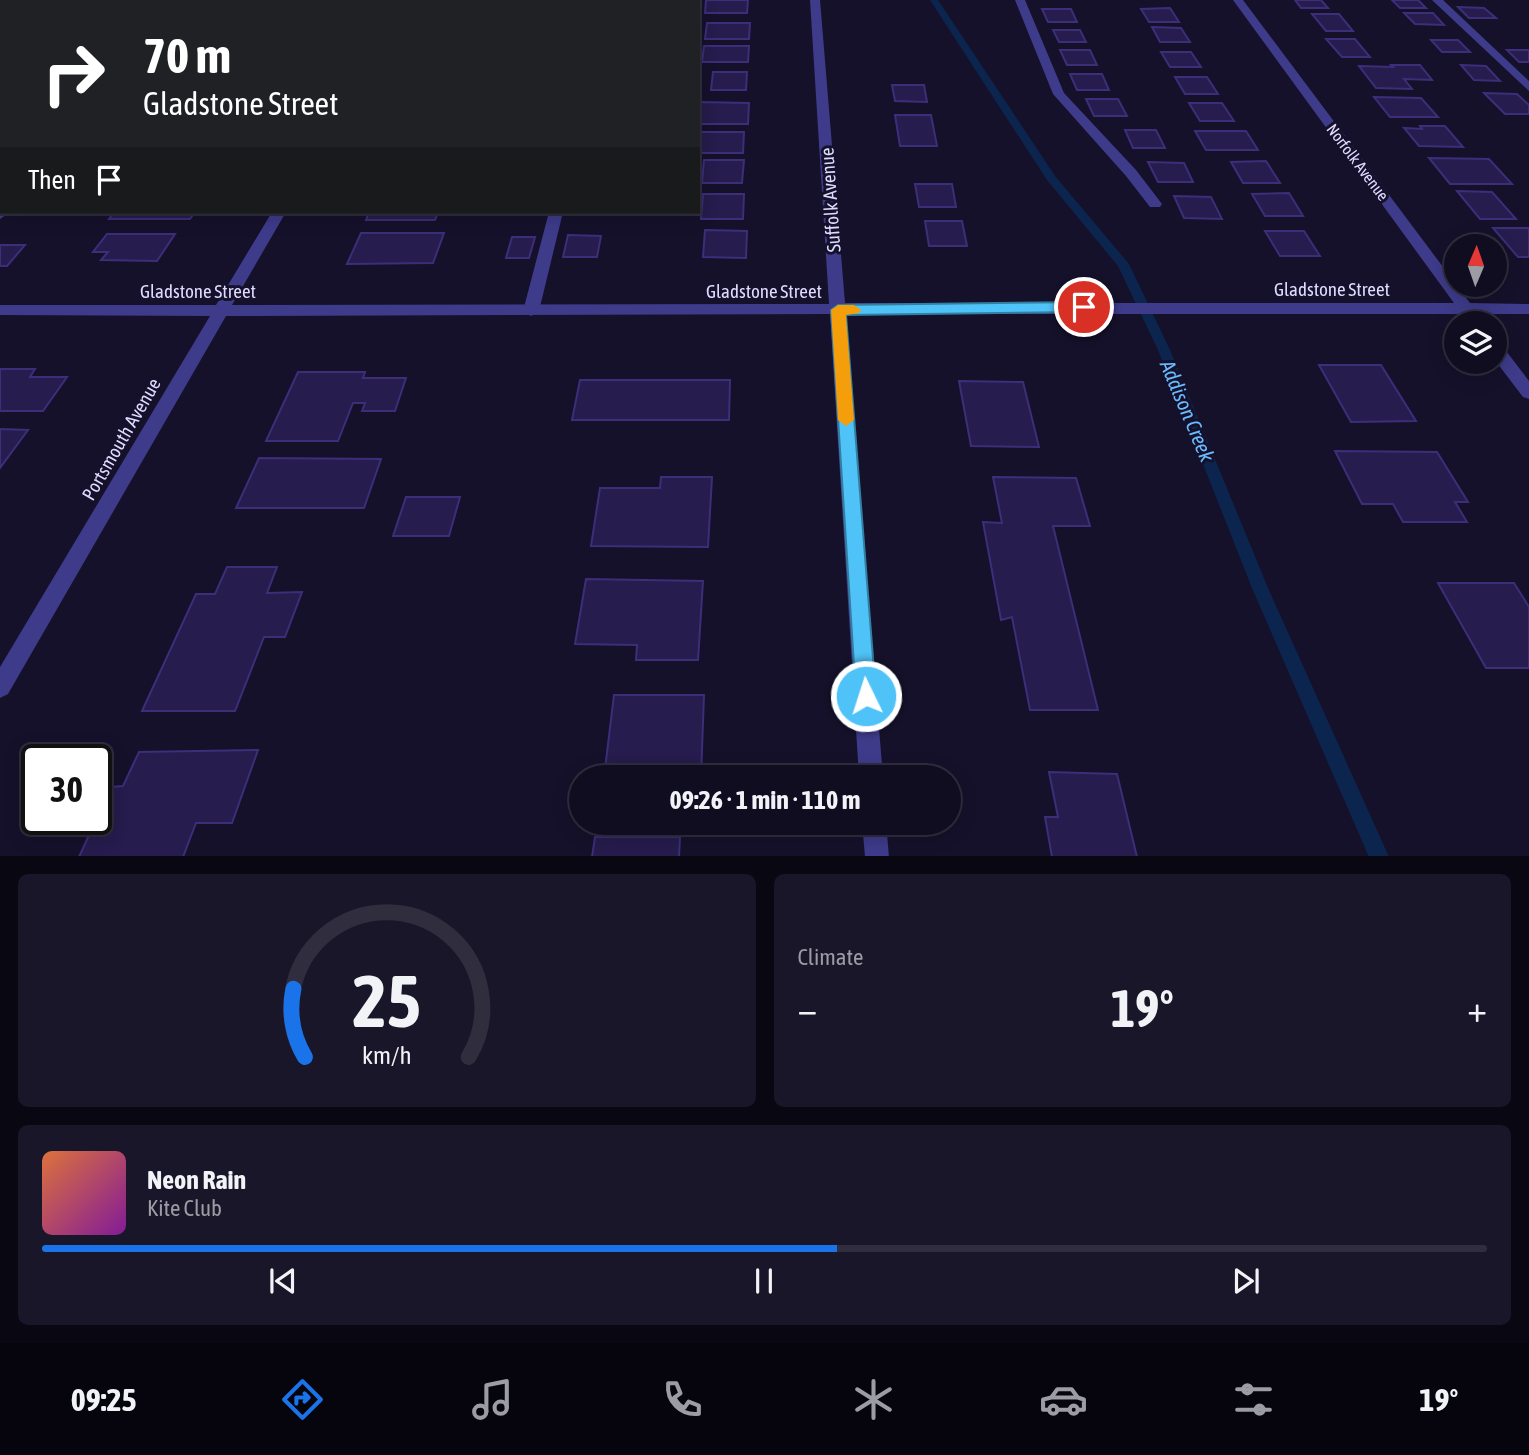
<!DOCTYPE html>
<html lang="en">
<head>
<meta charset="utf-8">
<style>
  :root { --surface:#100d20; --page:#191629; --text:#f1f3f6; --muted:#9c9ca5; --line:#302d3e; --accent:#1a73e8 }
  body { margin:0; font-family:"Asap Condensed",sans-serif; background:var(--page); color:var(--text); height:100vh; display:flex; flex-direction:column; font-size:26px; white-space:nowrap }
  * { box-sizing:border-box; margin:0 }
  p { font-size:23px; color:var(--muted) }
  .icon { flex:none; width:38px; height:38px; fill:none; stroke:currentColor; stroke-width:2; stroke-linecap:round; stroke-linejoin:round }
  .map { position:relative; height:856px; overflow:hidden }
  .drawer { display:flex; flex-direction:column; gap:18px; padding:18px; background:#090712; flex:1 }
  .drawer>* { flex:none }
  .hud { position:absolute; left:0px; top:0px; width:700px; height:214px; box-shadow:0 4px 18px #0003,0 0 0 2px var(--line); background:#202124; color:#fff; overflow:hidden }
  .needle { width:46px; rotate:2deg }
  .tools { position:absolute; left:1444px; top:234px; display:grid; gap:14px }
  .tools a { display:grid; place-items:center; width:63px; height:63px; border-radius:50%; background:var(--surface); box-shadow:0 4px 18px #0003,0 0 0 2px var(--line); font-size:35px }
  .speed { position:absolute; left:21px; top:744px; display:flex; gap:14px; font-size:35px; font-weight:700; text-align:center }
  .speed>* { display:grid; place-content:center; width:91px; height:91px; border-radius:50%; background:var(--surface); box-shadow:0 4px 18px #0003,0 0 0 2px var(--line); line-height:1 }
  .speed .limit { border:4px solid #111; border-radius:10px; background:#fff; color:#111 }
  .pin { position:absolute; display:grid; place-items:center; width:60px; height:60px; color:#fff; margin:-30px; border:4px solid #fff; border-radius:50%; box-shadow:0 2px 7px #0007 }
  .me { position:absolute; width:77px; margin:-38px; rotate:356deg; stroke-linejoin:round; filter:drop-shadow(0 0 5px #0008) }
  .turn { display:flex; align-items:center; gap:24px; height:147px; padding:0 28px; font-size:32px }
  .turn .icon { width:91px; height:91px; stroke-width:2.5 }
  .turn b { display:block; font-size:49px; line-height:60px }
  .then { display:flex; align-items:center; height:66px; padding:0 28px; background:#0003; gap:14px; font-size:26px }
  .big { font-size:52px; font-weight:700; line-height:1.1 }
  .drawer .widget { flex:1; display:flex; flex-direction:column; justify-content:center; gap:10px; min-width:0; padding:0 24px; border-radius:10px; background:var(--page) }
  .drawer .dial { align-items:center; gap:0 }
  .dial svg { height:182px; overflow:visible; fill:none; stroke:var(--line); stroke-width:7; stroke-linecap:round; text-anchor:middle }
  .dial text { fill:var(--text); stroke:none }
  .song { display:flex; align-items:center; gap:21px }
  .cover { width:84px; height:84px; border-radius:10px; background:linear-gradient(135deg,hsl(20 70% 55%),hsl(290 70% 35%)) }
  .played { height:7px; border-radius:4px; background:linear-gradient(90deg,var(--accent) 55%,var(--line) 55%) }
  .keys { display:flex; justify-content:space-around; direction:ltr }
  .heat { display:flex; justify-content:space-between; align-items:center; font-size:38px; direction:ltr }
  .drawer .tiles { flex:1; display:grid; gap:18px; grid-template-columns:1fr 1fr }
  .widget:last-child { grid-column:span 2 }
  .trip { position:absolute; left:569px; top:765px; width:392px; height:70px; border-radius:35px; background:var(--surface); box-shadow:0 4px 18px #0003,0 0 0 2px var(--line); font-weight:700; line-height:70px; text-align:center }
  .tab-bar { display:flex; height:112px; justify-content:space-around; align-items:center; background:#06050d; color:var(--muted) }
  .tab-bar .icon { width:49px; height:49px }
  .tab-bar .active { color:var(--accent) }
  .tab-bar b { font-size:32px; color:var(--text) }
  .map>svg:first-child { display:block }
  .lines { fill:none; stroke-linecap:round; stroke-linejoin:round }
  .stream { fill:#0c254f; fill-rule:evenodd }
  .building { fill:#261c4d; stroke:#3c2e79; stroke-width:2 }
  .lane { fill:#3e3b8b; fill-rule:evenodd }
  .street { fill:#3e3b8b; fill-rule:evenodd }
  .route { fill:#4fc3f7; stroke:#337fa1; stroke-width:2 }
  .slow { fill:#f59e0b }
  .labels { text-anchor:middle; stroke-width:6; stroke-linejoin:round; paint-order:stroke }
  .far-street-label { font-size:16px; fill:#dfdbff; stroke:#15112b }
  .street-label { font-size:19px; fill:#dfdbff; stroke:#15112b }
  .water-label { font-size:21px; font-style:italic; fill:#69bbff; stroke:#15112b }
</style>
</head>
<body>
<div class="map">
<svg width="1529" height="857" viewBox="0 0 1529 857">
  <rect width="100%" height="100%" fill="#15112b"/>
  <g class="lines">
    <path class="stream" d="M 930,0 L 938,0 L 1055,176 L 1129,264 L 1170,350 L 1268,588 L 1389,857 L 1369,857 L 1252,588 L 1158,350 L 1118,266 L 1047,180 Z"/>
  </g>
  <path class="building" d="M 45,0 L 114,0 L 43,2 Z
    M 463,0 L 535,0 L 462,2 Z
    M 706,0 L 748,0 L 747,13 L 705,13 Z
    M 1295,0 L 1321,0 L 1328,8 L 1301,8 Z
    M 1392,0 L 1418,0 L 1426,8 L 1400,8 Z
    M 1458,7 L 1484,8 L 1496,18 L 1469,18 Z
    M 1170,8 L 1179,22 L 1149,22 L 1141,9 Z
    M 1042,9 L 1071,9 L 1077,22 L 1048,22 Z
    M 1404,13 L 1433,13 L 1444,25 L 1415,24 Z
    M 1312,14 L 1339,14 L 1353,31 L 1326,31 Z
    M 707,23 L 750,23 L 749,39 L 705,39 Z
    M 1152,27 L 1181,28 L 1190,42 L 1160,42 Z
    M 1053,30 L 1080,30 L 1086,42 L 1059,42 Z
    M 1326,39 L 1355,39 L 1370,57 L 1342,57 Z
    M 1431,40 L 1458,40 L 1470,52 L 1442,52 Z
    M 704,46 L 749,46 L 748,62 L 702,62 Z
    M 1060,50 L 1090,50 L 1097,65 L 1067,65 Z
    M 1507,50 L 1529,50 L 1529,62 L 1519,62 Z
    M 1161,52 L 1191,52 L 1201,67 L 1170,67 Z
    M 1391,65 L 1420,65 L 1432,80 L 1404,79 L 1412,89 L 1376,88 L 1359,66 L 1393,67 Z
    M 1461,65 L 1486,66 L 1500,81 L 1474,80 Z
    M 713,72 L 747,72 L 746,90 L 711,90 Z
    M 1070,74 L 1102,74 L 1109,90 L 1077,90 Z
    M 1175,77 L 1207,77 L 1218,94 L 1185,94 Z
    M 892,85 L 924,85 L 927,102 L 895,101 Z
    M 1484,93 L 1517,94 L 1529,105 L 1529,114 L 1505,114 Z
    M 1374,97 L 1421,98 L 1438,117 L 1390,117 Z
    M 1086,99 L 1118,99 L 1127,116 L 1094,116 Z
    M 698,102 L 749,103 L 748,124 L 698,124 Z
    M 1189,103 L 1222,103 L 1234,121 L 1200,121 Z
    M 895,115 L 931,115 L 937,146 L 900,146 Z
    M 1420,126 L 1445,126 L 1463,147 L 1419,146 L 1404,128 L 1422,129 Z
    M 1125,130 L 1156,130 L 1165,148 L 1133,148 Z
    M 1195,131 L 1246,131 L 1258,150 L 1206,150 Z
    M 698,132 L 744,132 L 743,153 L 698,153 Z
    M 1429,158 L 1489,159 L 1512,184 L 1450,184 Z
    M 704,160 L 744,160 L 742,183 L 702,183 Z
    M 1266,161 L 1280,183 L 1243,183 L 1231,162 Z
    M 1148,162 L 1184,163 L 1193,182 L 1158,182 Z
    M 915,184 L 952,184 L 956,207 L 919,207 Z
    M 1457,191 L 1492,192 L 1516,219 L 1480,219 Z
    M 1289,193 L 1303,216 L 1265,216 L 1252,194 Z
    M 703,194 L 744,194 L 743,219 L 701,219 Z
    M 1174,196 L 1211,197 L 1222,219 L 1184,218 Z
    M 114,212 L 195,212 L 190,219 L 109,219 Z
    M 369,212 L 438,212 L 435,220 L 366,220 Z
    M 925,221 L 962,221 L 967,246 L 929,246 Z
    M 1493,228 L 1529,228 L 1529,257 L 1518,257 Z
    M 705,230 L 747,231 L 746,258 L 703,257 Z
    M 1265,231 L 1304,231 L 1320,256 L 1280,256 Z
    M 361,233 L 444,233 L 433,263 L 347,264 Z
    M 107,234 L 175,234 L 157,261 L 101,260 L 108,252 L 93,252 Z
    M 568,235 L 601,236 L 597,257 L 563,257 Z
    M 512,237 L 535,237 L 529,258 L 506,258 Z
    M 0,245 L 25,245 L 7,266 L 0,266 Z
    M 1319,365 L 1381,365 L 1416,421 L 1351,422 Z
    M 0,369 L 35,369 L 30,377 L 67,377 L 43,411 L 0,411 Z
    M 298,372 L 365,372 L 363,378 L 406,378 L 395,411 L 362,411 L 365,403 L 353,403 L 338,441 L 266,441 Z
    M 580,380 L 730,380 L 729,420 L 572,420 Z
    M 959,381 L 1023,382 L 1039,447 L 971,446 Z
    M 0,429 L 28,430 L 0,468 Z
    M 1335,451 L 1437,452 L 1468,502 L 1455,502 L 1467,522 L 1403,522 L 1393,504 L 1362,504 Z
    M 259,458 L 381,459 L 364,508 L 236,508 Z
    M 661,477 L 712,477 L 708,547 L 591,546 L 600,488 L 660,488 Z
    M 993,477 L 1076,478 L 1090,526 L 1053,526 L 1098,710 L 1030,710 L 1012,617 L 1001,620 L 983,522 L 1002,523 Z
    M 406,497 L 460,497 L 449,536 L 393,536 Z
    M 227,567 L 277,567 L 267,593 L 302,592 L 285,637 L 264,637 L 235,711 L 142,711 L 196,594 L 215,594 Z
    M 586,579 L 703,581 L 698,660 L 636,660 L 637,645 L 575,644 Z
    M 1438,583 L 1514,583 L 1529,607 L 1529,668 L 1486,668 Z
    M 614,695 L 704,695 L 701,777 L 604,777 Z
    M 258,750 L 232,823 L 196,823 L 183,857 L 79,857 L 111,787 L 123,786 L 139,752 Z
    M 1049,772 L 1117,774 L 1137,857 L 1052,857 L 1045,817 L 1058,817 Z
    M 595,837 L 680,837 L 679,857 L 592,857 Z"/>
  <g class="lines">
    <path class="lane" d="M 190,0 L 200,0 L 189,2 Z
      M 604,0 L 614,0 L 603,2 Z
      M 1015,0 L 1025,0 L 1064,93 L 1136,170 L 1162,204 L 1160,207 L 1150,207 L 1126,176 L 1053,94 Z
      M 1432,0 L 1443,0 L 1529,81 L 1529,91 Z
      M 0,208 L 2,212 L 10,212 L 0,219 Z
      M 549,212 L 563,212 L 539,311 L 531,316 L 523,311 Z"/>
    <path class="street" d="M 398,0 L 408,0 L 397,2 Z
      M 810,0 L 820,0 L 845,303 L 1454,303 L 1233,0 L 1243,0 L 1470,303 L 1529,304 L 1529,314 L 1478,314 L 1485,324 L 1468,324 L 1461,314 L 845,314 L 883,777 L 859,777 L 830,314 L 226,316 L 8,694 L 0,698 L 0,667 L 210,316 L 0,315 L 0,305 L 216,305 L 272,212 L 286,212 L 232,305 L 829,304 Z
      M 1494,341 L 1500,343 L 1529,381 L 1529,399 L 1523,397 L 1494,359 Z
      M 862,822 L 886,822 L 889,857 L 865,857 Z"/>
  </g>
  <path class="route" d="M 1084,302 L 1091,307 L 1084,312 L 846,315 L 876,696 L 873,703 L 866,706 L 858,703 L 856,696 L 831,310 L 838,305 Z"/>
  <path class="slow" d="M 838,305 L 854,305 L 861,310 L 859,313 L 846,315 L 854,420 L 846,426 L 838,420 L 831,310 Z"/>
  <g class="labels">
    <g class="far-street-label">
      <text transform="translate(1358 162) rotate(53)" y="6">Norfolk Avenue</text>
    </g>
    <g class="street-label">
      <text transform="translate(830 200) rotate(-94)" y="7">Suffolk Avenue</text>
      <text x="1332" y="296">Gladstone Street</text>
      <text x="198" y="298">Gladstone Street</text>
      <text x="764" y="298">Gladstone Street</text>
      <text transform="translate(121 439) rotate(-60)" y="7">Portsmouth Avenue</text>
    </g>
    <g class="water-label">
      <text transform="translate(1187 411) rotate(67)" y="7">Addison Creek</text>
    </g>
  </g>
</svg>
<div class="tools">
<a><svg class="needle" viewBox="-14 -14 28 28"><path d="M0-13l5 13h-10z" fill="#e53935"/><path d="M0 13l5-13h-10z" fill="#9c9ca5"/></svg></a>
<a><svg class="icon" aria-label="layers" viewBox="0 0 24 24"><path d="M12 4l9 5-9 5-9-5zM3 14l9 5 9-5"/></svg></a>
</div>
<div class="speed"><div class="limit">30</div></div>
<div class="pin" style="left:1084px;top:307px;background:#d93025"><svg class="icon" aria-label="arrive" viewBox="0 0 24 24"><path d="M6 21V4h12l-3 4 3 4H6"/></svg></div>
<svg class="me" style="left:866px;top:696px" viewBox="-20 -20 40 40"><circle r="17" fill="#4fc3f7" stroke="#fff" stroke-width="3"/><path d="M0-11L8 9 0 5-8 9z" fill="#fff"/></svg>
<div class="trip">09:26 · 1 min · 110 m</div>
<div class="hud">
<div class="turn"><svg class="icon" aria-label="right" viewBox="0 0 24 24"><path d="M7 20v-9h11M14 6l5 5-5 5"/></svg><div><b>70 m</b>Gladstone Street</div></div>
<div class="then">Then<svg class="icon" aria-label="arrive" viewBox="0 0 24 24"><path d="M6 21V4h12l-3 4 3 4H6"/></svg></div>
</div>
</div>
<section class="drawer">
<div class="tiles">
<div class="widget dial"><svg viewBox="0 0 100 80">
<path d="M14 69A42 42 0 1 1 86 69"/>
<path d="M14 69A42 42 0 0 1 9 39" stroke="#1a73e8"/>
<text x="50" y="56" font-size="32" font-weight="700">25</text>
<text x="50" y="72" font-size="11">km/h</text>
</svg></div>
<div class="widget"><p>Climate</p>
<div class="heat"><a>−</a><b class="big">19°</b><a>+</a></div>
</div>
<div class="widget">
<div class="song"><i class="cover"></i><div><b>Neon Rain</b><p>Kite Club</p></div></div>
<div class="played"></div>
<div class="keys"><svg class="icon" aria-label="previous" viewBox="0 0 24 24"><path d="M18 5L8 12l10 7zM5 5v14"/></svg><svg class="icon" aria-label="pause" viewBox="0 0 24 24"><path d="M8 5v14M16 5v14"/></svg><svg class="icon" aria-label="next" viewBox="0 0 24 24"><path d="M6 5l10 7-10 7zM19 5v14"/></svg></div>
</div>
</div>
</section>
<nav class="tab-bar">
<b>09:25</b>
<svg class="icon active" aria-label="directions" viewBox="0 0 24 24"><path d="M12 3l9 9-9 9-9-9zM9 14v-3h6M13 9l2 2-2 2"/></svg>
<svg class="icon" aria-label="music" viewBox="0 0 24 24"><path d="M9 18V5l10-2v13"/><circle cx="6" cy="18" r="3"/><circle cx="16" cy="16" r="3"/></svg>
<svg class="icon" aria-label="phone" viewBox="0 0 24 24"><path d="M5 4h4l2 5-3 2q2 4 5 5l2-3 5 2v4C11 20 4 13 5 4z"/></svg>
<svg class="icon" aria-label="climate" viewBox="0 0 24 24"><path d="M12 3v18M4 7l16 10M4 17L20 7"/></svg>
<svg class="icon" aria-label="car" viewBox="0 0 24 24"><path d="M5 17H2v-5l4-1 3-4h7l3 4 3 1v5h-3M9 17h6M6 11h13"/><circle cx="7" cy="17" r="2"/><circle cx="17" cy="17" r="2"/></svg>
<svg class="icon" aria-label="filters" viewBox="0 0 24 24"><path d="M4 7h16M4 17h16"/><circle cx="9" cy="7" r="2"/><circle cx="15" cy="17" r="2"/></svg>
<b>19°</b>
</nav>
</body>
</html>
